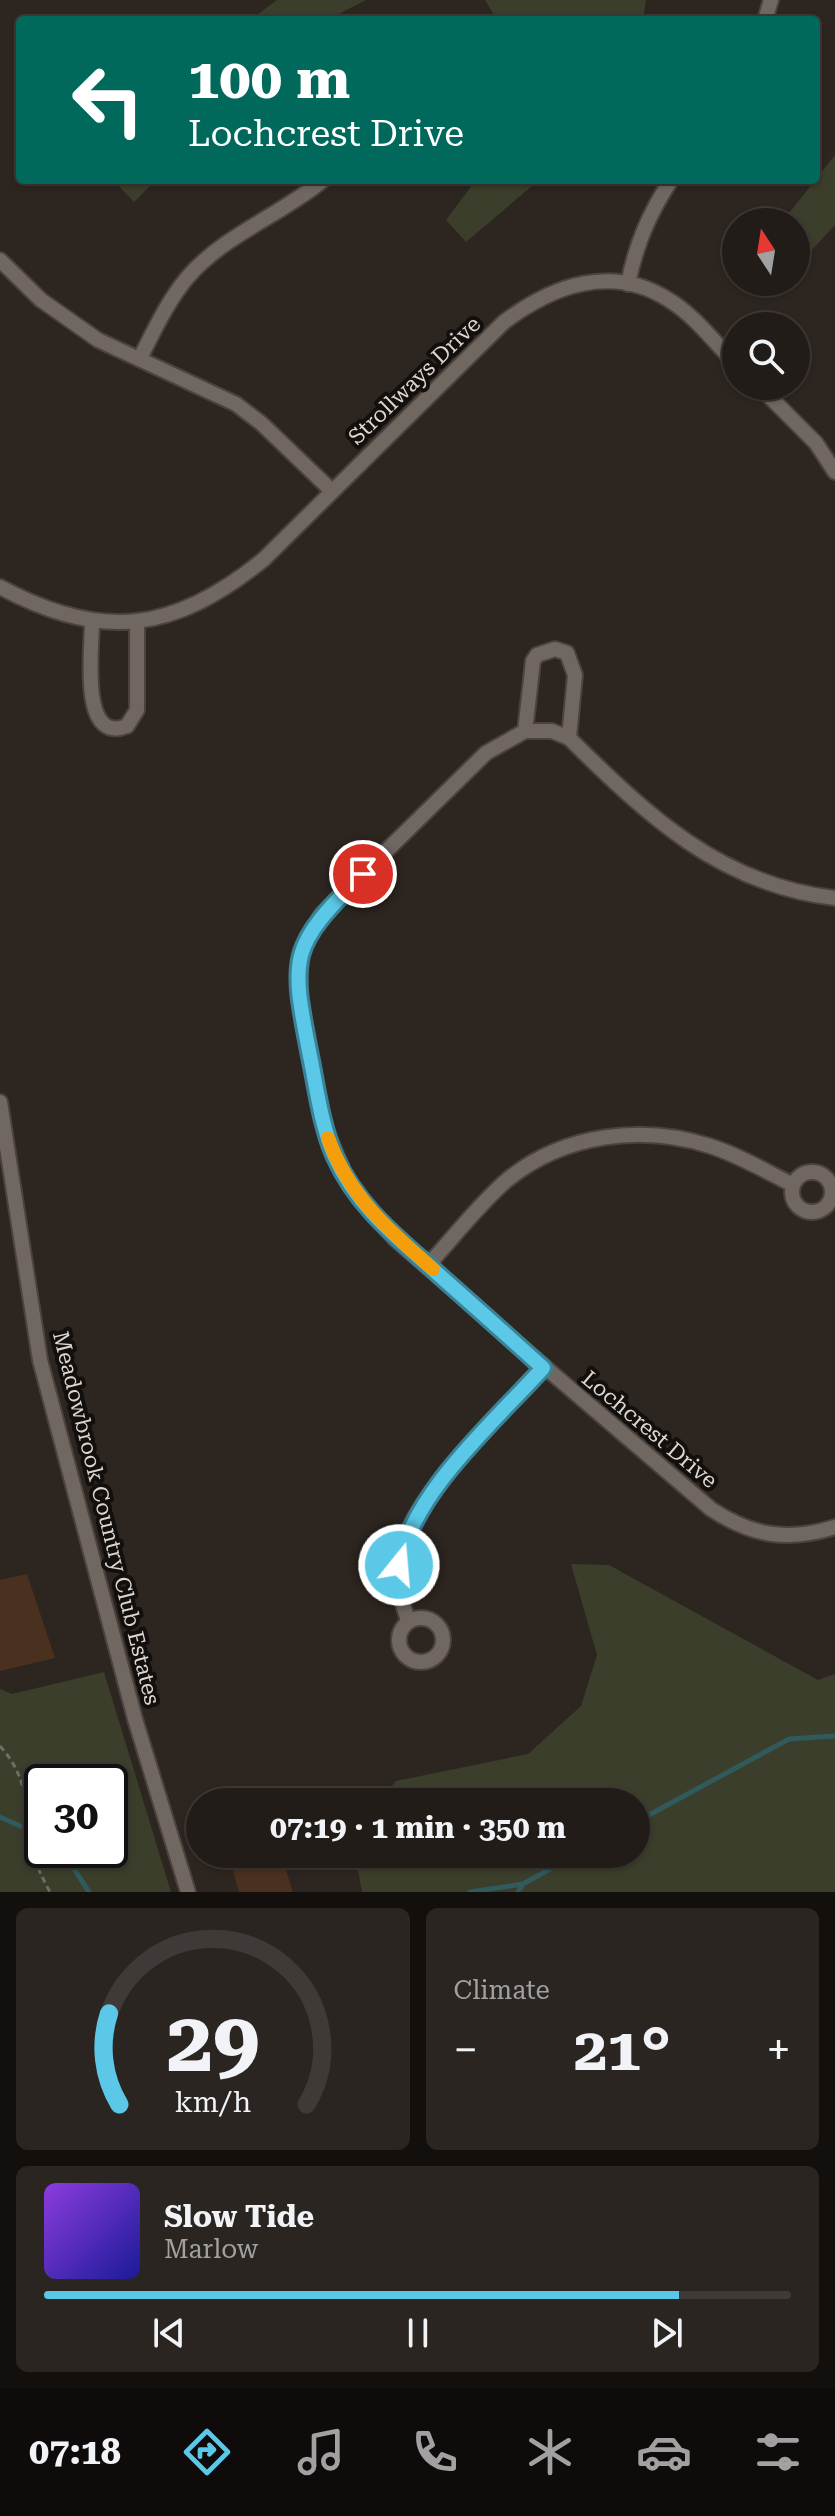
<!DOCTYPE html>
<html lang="en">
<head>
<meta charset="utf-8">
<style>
  :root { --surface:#221c18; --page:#2a2521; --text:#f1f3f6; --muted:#a2a1a2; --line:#3f3a37; --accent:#5ac8e6 }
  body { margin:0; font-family:"Roboto Serif",serif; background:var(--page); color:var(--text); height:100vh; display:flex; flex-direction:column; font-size:30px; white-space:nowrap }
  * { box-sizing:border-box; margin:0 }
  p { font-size:26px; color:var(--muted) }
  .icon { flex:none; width:44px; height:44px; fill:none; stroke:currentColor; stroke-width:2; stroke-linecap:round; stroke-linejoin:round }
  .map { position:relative; height:1892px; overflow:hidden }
  .panel { display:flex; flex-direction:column; gap:16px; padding:16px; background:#130f0d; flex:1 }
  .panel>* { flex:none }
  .guide { position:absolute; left:16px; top:16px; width:804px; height:168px; border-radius:8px; box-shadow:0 2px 6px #0004,0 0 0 2px var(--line); background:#00695c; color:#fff; overflow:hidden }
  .needle { width:52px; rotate:348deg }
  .tools { position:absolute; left:722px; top:208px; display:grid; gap:16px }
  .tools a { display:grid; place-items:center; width:88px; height:88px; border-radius:50%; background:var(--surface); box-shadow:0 2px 6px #0004,0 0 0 2px var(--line); font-size:40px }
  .speed { position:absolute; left:24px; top:1764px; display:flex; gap:16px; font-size:40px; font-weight:700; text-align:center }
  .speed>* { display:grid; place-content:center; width:104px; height:104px; border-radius:50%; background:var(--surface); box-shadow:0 2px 6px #0004,0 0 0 2px var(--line); line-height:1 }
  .speed .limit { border:4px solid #111; border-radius:12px; background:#fff; color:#111 }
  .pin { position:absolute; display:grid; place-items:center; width:68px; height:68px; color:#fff; margin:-34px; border:4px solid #fff; border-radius:50%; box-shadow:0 2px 8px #0007 }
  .me { position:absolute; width:88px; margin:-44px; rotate:17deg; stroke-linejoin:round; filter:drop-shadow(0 0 6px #0008) }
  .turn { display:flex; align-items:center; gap:28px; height:168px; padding:0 40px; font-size:36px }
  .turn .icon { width:104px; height:104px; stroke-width:2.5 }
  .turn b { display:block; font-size:56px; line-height:68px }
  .big { font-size:60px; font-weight:700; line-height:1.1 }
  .panel .card { flex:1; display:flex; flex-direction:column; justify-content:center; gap:12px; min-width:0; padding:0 28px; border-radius:12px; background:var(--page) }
  .panel .dial { align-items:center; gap:0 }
  .dial svg { height:208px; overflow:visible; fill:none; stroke:var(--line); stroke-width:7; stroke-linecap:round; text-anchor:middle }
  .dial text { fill:var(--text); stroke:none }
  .song { display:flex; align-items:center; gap:24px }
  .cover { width:96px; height:96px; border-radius:12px; background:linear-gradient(135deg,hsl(270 70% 55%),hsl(240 70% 35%)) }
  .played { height:8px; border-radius:4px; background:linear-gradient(90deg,var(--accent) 85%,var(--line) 85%) }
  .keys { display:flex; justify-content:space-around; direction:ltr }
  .heat { display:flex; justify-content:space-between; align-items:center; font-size:44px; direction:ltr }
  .panel .tiles { flex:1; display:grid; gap:16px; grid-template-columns:1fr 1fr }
  .card:last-child { grid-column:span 2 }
  .trip { position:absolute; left:186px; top:1788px; width:464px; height:80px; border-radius:40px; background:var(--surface); box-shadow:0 2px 6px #0004,0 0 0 2px var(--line); font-weight:700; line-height:80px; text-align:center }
  .dock { display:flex; height:128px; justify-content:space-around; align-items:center; background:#0e0b0a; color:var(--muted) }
  .dock .icon { width:56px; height:56px }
  .dock .selected { color:var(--accent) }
  .dock b { font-size:36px; color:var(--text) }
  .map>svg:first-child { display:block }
  .green { fill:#3b3e2a; fill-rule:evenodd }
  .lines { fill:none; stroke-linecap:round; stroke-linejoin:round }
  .stream { stroke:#305a5b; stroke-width:5 }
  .building { fill:#4a301e }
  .street-casing { stroke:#49423e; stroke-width:18 }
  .path { stroke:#726b67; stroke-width:3; stroke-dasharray:6 4; stroke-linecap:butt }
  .street { stroke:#706760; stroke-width:14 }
  .route-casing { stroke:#3a8296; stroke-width:20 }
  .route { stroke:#5ac8e6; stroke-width:14 }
  .slow { stroke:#f59e0b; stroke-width:14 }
  .labels { text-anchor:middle; stroke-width:8; stroke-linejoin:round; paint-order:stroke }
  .street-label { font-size:22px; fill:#dcd7d3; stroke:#130f0d }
</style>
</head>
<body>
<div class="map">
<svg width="835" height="1892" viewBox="0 0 835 1892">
  <rect width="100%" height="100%" fill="#2d2520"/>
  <path class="green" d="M 277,0 L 366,0 L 327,20 L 250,20 Z
    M 485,0 L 646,0 L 643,20 L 497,20 Z
    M 835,155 L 835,225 L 796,267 L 796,222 L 782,222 Z
    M 113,180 L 156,180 L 134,202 Z
    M 476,180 L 539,180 L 466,242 L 446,220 Z
    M 571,1564 L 609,1565 L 818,1680 L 835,1674 L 835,1892 L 362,1892 L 355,1854 L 636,1854 L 636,1802 L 377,1802 L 396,1781 L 528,1754 L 581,1706 L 597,1655 Z
    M 104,1672 L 171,1892 L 0,1892 L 0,1689 L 12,1694 ZM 42,1782 L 110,1782 L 110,1850 L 42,1850 Z"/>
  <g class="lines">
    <path class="stream" d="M 0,1817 L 25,1828 L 42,1830
      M 636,1822 L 789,1739 L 835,1736
      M 62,1850 L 89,1892
      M 470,1892 L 523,1884
      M 518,1892 L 523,1884 L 577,1854"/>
  </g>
  <path class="building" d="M 27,1574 L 55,1658 L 0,1671 L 0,1580 Z
    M 228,1854 L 281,1854 L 293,1892 L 239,1892 Z"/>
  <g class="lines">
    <defs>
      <path id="street" d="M 765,20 L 771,0
        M 0,260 L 41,300 L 98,340 L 236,404 L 261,423 L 332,491
        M 628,284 C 636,244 649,214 671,180
        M 140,358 C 154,331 167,302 187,278 C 222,236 281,215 323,180
        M 759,386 L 816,443 L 835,472
        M 0,587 C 102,642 175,632 264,559 L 504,322 C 552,286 612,263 669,300 C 694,315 715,343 736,364
        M 92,622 C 92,649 79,745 127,726 L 137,710 L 137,623
        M 525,731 L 533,661 L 537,655 L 555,649 L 567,653 L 575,675 L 569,738
        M 835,898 C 720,885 647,815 569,738 L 552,731 L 525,731 L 486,753 L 322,914 L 301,951 L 299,998 L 324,1126 L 348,1182 L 395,1239 L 711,1509 C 752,1536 787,1542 835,1527
        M 0,1102 L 40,1360 L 135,1719 L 188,1892
        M792 1192a20 20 0 1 1 40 0a20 20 0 1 1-40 0Z
        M 428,1265 C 454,1237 478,1205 507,1180 C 563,1134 642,1124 710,1146 C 738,1155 766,1171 793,1185
        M399 1640a22 22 0 1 1 44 0a22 22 0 1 1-44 0Z
        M 408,1620 C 399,1596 395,1572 402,1547 C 416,1493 504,1411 543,1368"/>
    </defs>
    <use href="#street" class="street-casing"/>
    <path class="path" d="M 0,1746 C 32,1782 23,1809 33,1851 C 36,1866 43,1879 50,1892"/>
    <use href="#street" class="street"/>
  </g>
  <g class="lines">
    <defs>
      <path id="route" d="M 363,874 C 289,947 290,955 310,1056 C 317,1090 321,1125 335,1157 C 358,1208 398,1238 438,1274 C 473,1305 508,1336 543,1368 C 494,1422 413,1492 399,1565"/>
    </defs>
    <use href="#route" class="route-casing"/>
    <use href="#route" class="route"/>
    <path class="slow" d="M 328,1138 C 349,1196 388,1230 433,1269"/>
  </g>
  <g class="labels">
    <g class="street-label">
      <text transform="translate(414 380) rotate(-44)" y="8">Strollways Drive</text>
      <text transform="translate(650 1429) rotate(40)" y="8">Lochcrest Drive</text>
      <text transform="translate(107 1518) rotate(76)" y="8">Meadowbrook Country Club Estates</text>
    </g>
  </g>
</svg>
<div class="tools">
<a><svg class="needle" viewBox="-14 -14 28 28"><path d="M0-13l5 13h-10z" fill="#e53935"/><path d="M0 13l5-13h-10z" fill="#a2a1a2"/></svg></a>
<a><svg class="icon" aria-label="search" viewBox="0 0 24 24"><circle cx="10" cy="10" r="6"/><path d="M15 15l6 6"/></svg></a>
</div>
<div class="speed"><div class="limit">30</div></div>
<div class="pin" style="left:363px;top:874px;background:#d93025"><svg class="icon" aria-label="arrive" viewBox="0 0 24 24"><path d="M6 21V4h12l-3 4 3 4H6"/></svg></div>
<svg class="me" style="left:399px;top:1565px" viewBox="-20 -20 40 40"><circle r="17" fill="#5ac8e6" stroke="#fff" stroke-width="3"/><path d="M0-11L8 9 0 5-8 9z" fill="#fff"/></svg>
<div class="trip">07:19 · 1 min · 350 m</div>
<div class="guide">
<div class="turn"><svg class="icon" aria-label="left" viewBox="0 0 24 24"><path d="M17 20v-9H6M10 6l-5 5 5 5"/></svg><div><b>100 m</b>Lochcrest Drive</div></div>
</div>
</div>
<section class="panel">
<div class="tiles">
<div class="card dial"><svg viewBox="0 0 100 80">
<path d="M14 69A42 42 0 1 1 86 69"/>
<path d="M14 69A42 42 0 0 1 10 34" stroke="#5ac8e6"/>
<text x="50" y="56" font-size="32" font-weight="700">29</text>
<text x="50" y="72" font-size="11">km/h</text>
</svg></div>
<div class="card"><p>Climate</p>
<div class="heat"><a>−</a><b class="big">21°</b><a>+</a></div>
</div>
<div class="card">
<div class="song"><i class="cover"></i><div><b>Slow Tide</b><p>Marlow</p></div></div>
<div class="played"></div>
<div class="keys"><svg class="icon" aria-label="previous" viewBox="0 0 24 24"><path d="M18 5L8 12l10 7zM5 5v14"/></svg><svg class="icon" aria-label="pause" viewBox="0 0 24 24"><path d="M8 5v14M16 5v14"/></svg><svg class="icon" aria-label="next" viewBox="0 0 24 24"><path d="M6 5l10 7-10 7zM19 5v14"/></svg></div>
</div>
</div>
</section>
<nav class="dock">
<b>07:18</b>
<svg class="icon selected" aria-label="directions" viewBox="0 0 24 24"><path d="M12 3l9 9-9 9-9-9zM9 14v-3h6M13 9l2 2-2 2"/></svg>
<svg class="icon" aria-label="music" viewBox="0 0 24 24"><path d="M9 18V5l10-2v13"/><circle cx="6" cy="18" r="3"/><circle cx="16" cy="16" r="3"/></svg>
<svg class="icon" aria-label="phone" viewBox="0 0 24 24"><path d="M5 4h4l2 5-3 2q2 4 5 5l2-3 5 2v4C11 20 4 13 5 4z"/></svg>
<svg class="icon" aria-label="climate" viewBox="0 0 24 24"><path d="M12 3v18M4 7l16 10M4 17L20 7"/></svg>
<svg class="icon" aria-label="car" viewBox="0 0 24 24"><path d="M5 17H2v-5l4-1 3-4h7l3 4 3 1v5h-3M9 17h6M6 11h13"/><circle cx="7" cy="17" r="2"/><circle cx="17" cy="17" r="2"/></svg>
<svg class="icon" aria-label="filters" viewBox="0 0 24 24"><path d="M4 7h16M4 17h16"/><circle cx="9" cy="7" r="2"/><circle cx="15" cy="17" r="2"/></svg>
</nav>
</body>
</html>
